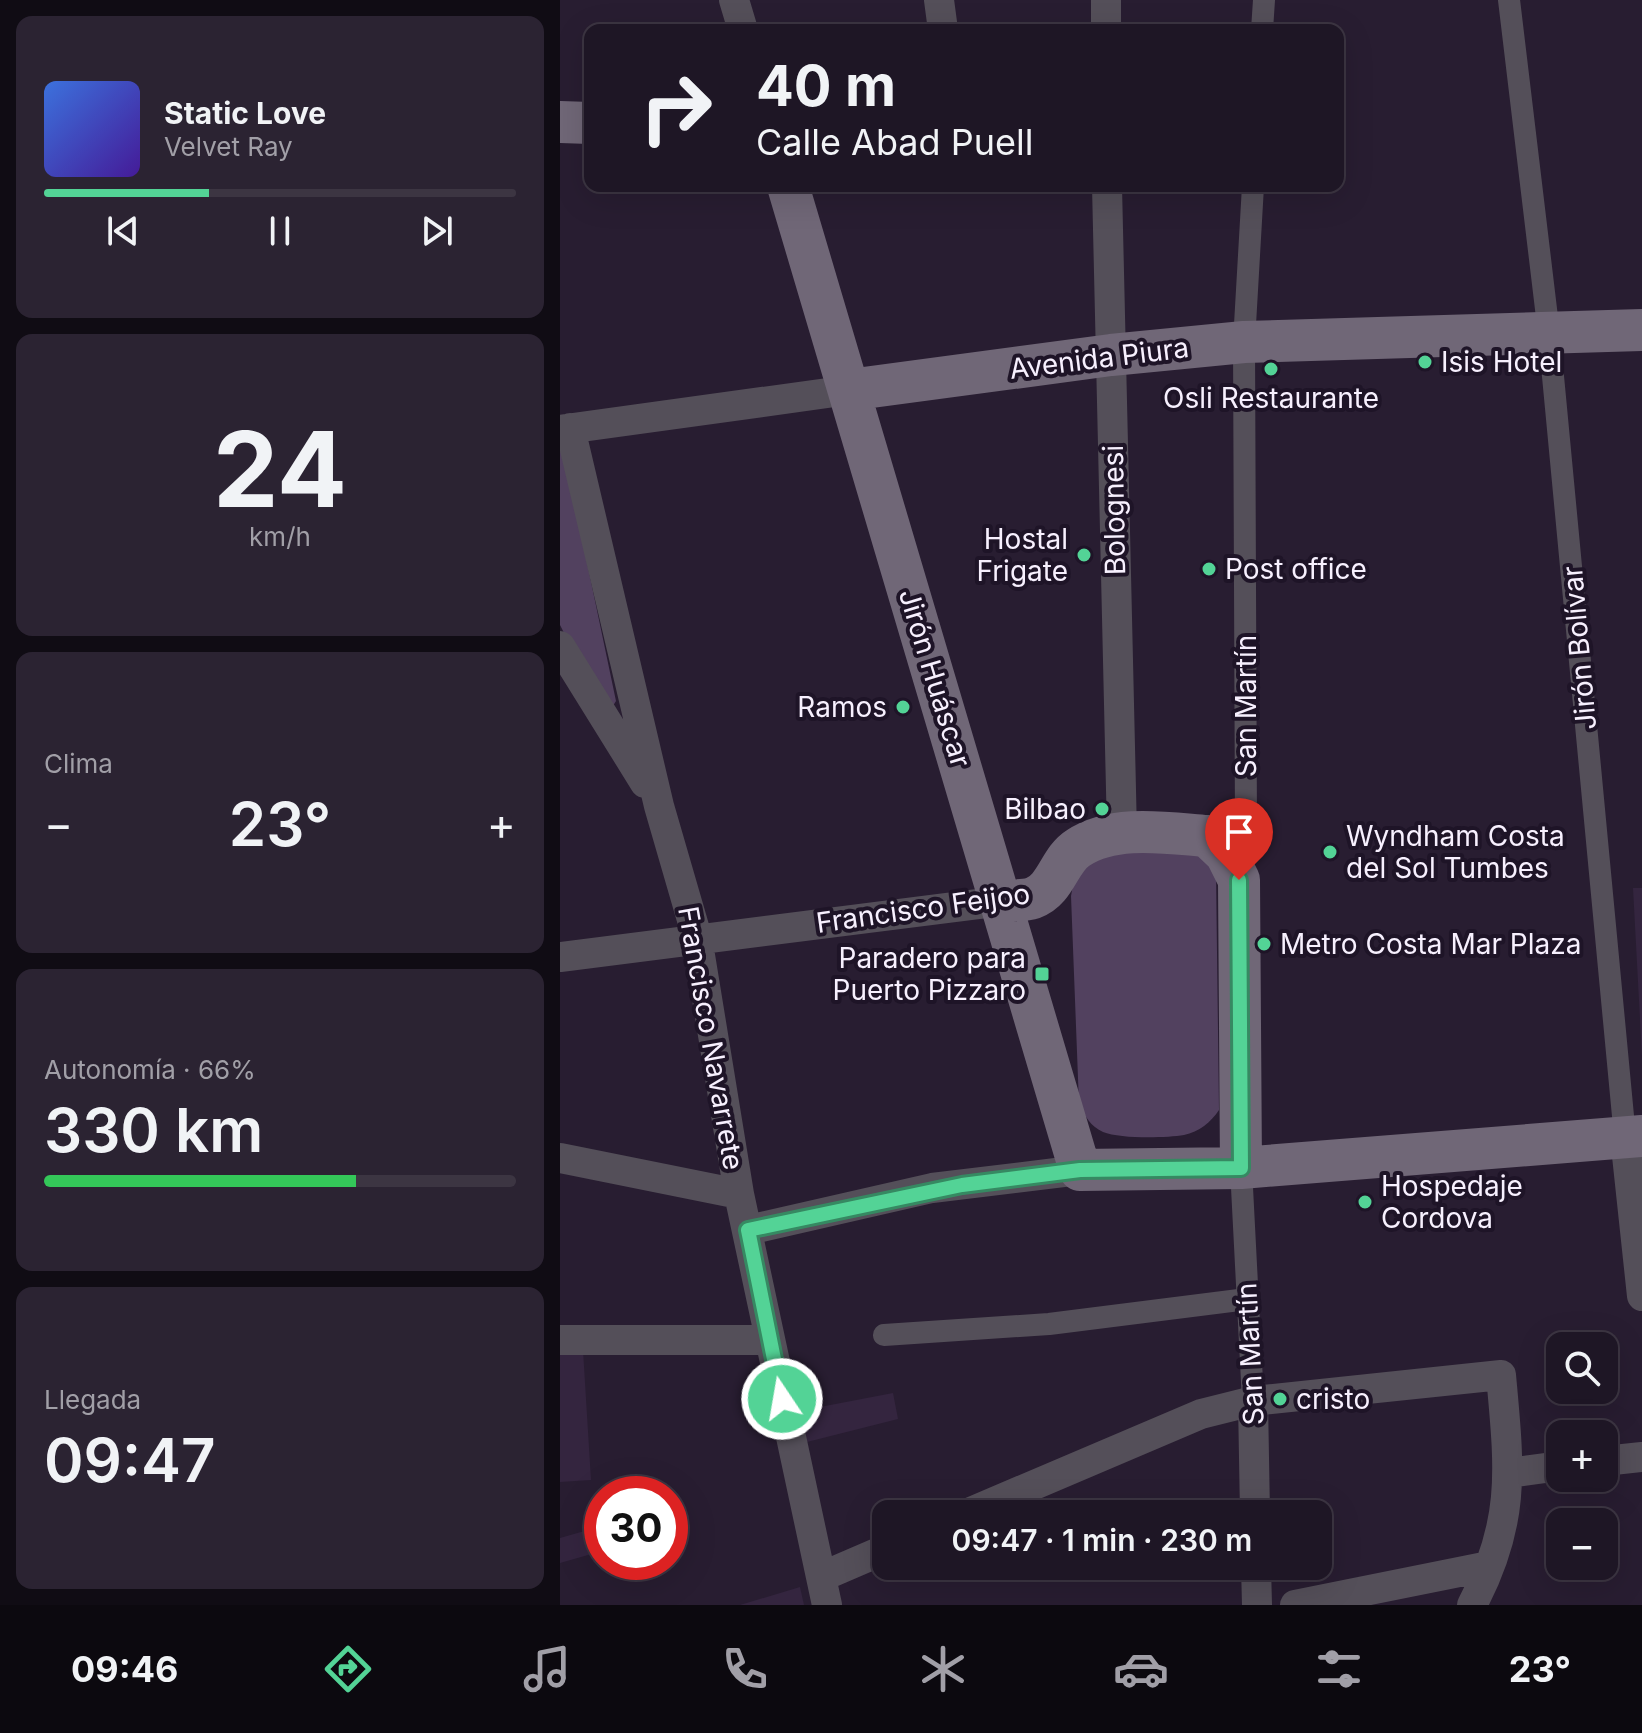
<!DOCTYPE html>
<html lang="es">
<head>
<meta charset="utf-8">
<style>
  :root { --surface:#1e1625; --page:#2b2332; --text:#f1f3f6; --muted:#a19fa7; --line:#3c3542; --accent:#53d396 }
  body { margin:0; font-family:Inter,sans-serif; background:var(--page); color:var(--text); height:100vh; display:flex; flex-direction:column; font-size:30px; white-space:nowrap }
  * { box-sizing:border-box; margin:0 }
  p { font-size:26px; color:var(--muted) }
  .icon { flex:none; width:44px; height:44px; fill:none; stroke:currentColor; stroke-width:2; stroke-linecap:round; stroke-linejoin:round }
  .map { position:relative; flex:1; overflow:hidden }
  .panel { display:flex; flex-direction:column; gap:16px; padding:16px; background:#100c14; width:560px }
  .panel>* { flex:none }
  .banner { position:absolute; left:24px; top:24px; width:760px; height:168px; border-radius:16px; box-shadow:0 8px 32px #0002,0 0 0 2px var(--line); background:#1e1625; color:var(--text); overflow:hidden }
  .buttons { position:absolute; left:986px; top:1332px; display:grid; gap:16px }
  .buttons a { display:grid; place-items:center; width:72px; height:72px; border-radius:16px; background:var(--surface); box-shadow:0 8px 32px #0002,0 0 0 2px var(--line); font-size:40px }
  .speed { position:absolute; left:24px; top:1476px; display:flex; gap:16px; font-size:40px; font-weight:700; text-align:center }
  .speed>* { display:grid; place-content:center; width:104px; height:104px; border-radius:50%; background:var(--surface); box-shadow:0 8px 32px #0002,0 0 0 2px var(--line); line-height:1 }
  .speed .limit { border:12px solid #d22; background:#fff; color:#111 }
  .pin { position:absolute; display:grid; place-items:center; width:68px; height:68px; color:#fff; margin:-82px -34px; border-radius:50% 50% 50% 0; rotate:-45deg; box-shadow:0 0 8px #0007 }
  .pin .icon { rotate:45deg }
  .me { position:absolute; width:88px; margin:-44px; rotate:348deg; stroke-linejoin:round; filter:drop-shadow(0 0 6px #0008) }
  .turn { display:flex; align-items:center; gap:28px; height:168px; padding:0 40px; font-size:36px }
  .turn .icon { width:104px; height:104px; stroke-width:2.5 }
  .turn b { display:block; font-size:56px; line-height:68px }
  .big { font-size:60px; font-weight:600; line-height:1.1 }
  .panel .card { flex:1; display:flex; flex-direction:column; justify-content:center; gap:12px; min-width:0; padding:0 28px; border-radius:16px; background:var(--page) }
  .panel .dial { align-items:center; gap:0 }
  .dial b { font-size:104px; line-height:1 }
  .song { display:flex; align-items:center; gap:24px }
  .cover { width:96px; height:96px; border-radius:12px; background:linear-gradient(135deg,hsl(220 70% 55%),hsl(260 70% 35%)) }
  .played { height:8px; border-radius:4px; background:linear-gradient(90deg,var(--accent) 35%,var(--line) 35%) }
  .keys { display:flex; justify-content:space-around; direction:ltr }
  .heat { display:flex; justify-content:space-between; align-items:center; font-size:44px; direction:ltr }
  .charge { height:12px; border-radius:6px; background:linear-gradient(90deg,#34c759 66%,var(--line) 0) }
  .trip { position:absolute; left:312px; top:1500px; width:460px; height:80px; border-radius:16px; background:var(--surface); box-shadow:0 8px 32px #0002,0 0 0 2px var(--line); font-weight:600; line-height:80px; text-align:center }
  .menu { display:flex; height:128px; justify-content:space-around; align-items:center; background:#0c090f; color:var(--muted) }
  .menu .icon { width:56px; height:56px }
  .menu .on { color:var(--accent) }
  .menu b { font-size:36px; color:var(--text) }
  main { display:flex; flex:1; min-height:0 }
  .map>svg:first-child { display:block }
  .built { fill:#34253f }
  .green { fill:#52415f }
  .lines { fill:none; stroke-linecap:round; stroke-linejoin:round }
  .pedestrian { stroke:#544f59; stroke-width:22 }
  .minor { stroke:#544f59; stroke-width:30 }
  .secondary { stroke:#706777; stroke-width:42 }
  .route-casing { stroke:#368962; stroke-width:20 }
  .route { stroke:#53d396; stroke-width:14 }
  .poi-dot { fill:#53d396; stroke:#1e1427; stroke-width:3 }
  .labels { text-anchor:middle; stroke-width:8; stroke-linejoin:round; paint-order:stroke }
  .street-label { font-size:28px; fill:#f7f0fe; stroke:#1e1427 }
  .poi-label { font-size:28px; fill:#f7f0fe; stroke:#1e1427; text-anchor:start }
</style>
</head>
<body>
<main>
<section class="panel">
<div class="card">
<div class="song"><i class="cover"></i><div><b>Static Love</b><p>Velvet Ray</p></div></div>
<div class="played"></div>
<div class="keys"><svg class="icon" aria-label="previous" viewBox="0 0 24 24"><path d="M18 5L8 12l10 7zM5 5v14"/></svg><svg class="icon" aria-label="pause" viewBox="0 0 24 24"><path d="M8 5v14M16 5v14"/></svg><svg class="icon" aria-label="next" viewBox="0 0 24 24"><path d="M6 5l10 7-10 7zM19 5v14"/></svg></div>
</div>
<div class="card dial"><b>24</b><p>km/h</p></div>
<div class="card"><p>Clima</p>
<div class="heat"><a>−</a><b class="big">23°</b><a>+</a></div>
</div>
<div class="card"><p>Autonomía · 66%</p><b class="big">330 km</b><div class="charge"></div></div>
<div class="card"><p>Llegada</p><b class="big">09:47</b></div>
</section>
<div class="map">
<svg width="1082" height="1605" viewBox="0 0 1082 1605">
  <rect width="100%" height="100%" fill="#281d31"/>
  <path class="built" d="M 1073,888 L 1082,888 L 1082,1057 Z
    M 23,1350 L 31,1480 L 0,1482 L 0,1351 Z
    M 333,1393 L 338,1419 L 247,1442 L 239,1411 Z
    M 42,1526 L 42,1551 L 0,1563 L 0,1538 Z
    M 240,1587 L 244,1605 L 180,1605 Z"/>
  <path class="green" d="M 0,448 L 3,448 L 56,701 L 51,709 L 41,706 L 0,625 Z
    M 636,844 L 656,872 L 659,1110 C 651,1122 639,1132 624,1135 C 606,1138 560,1139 543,1132 C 530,1126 525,1116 519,1104 L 511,896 L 513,885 L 535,852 Z"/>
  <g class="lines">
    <path class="pedestrian" d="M 949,0 L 989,334 L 1065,1137
      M 702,30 L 704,0
      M 680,871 L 686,828 L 684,342 L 693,186
      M 681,1168 L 693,1401
      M 324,1335 L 489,1324 L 687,1299"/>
    <path class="minor" d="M 174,0 L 183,30
      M 379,0 L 383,30
      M 546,30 L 546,0
      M 547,186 L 562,833
      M 10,428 L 99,806 L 137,937 L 179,1194 L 267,1605
      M 0,430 L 289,390
      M 0,646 L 85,783
      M 0,957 L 442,901
      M 1065,1137 L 1082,1296
      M 0,1158 L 179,1194
      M 188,1230 L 372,1188 L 520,1170
      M 0,1340 L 209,1340
      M 693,1401 L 695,1514
      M 1044,1461 L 1082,1457
      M 949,1473 L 1000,1466
      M 406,1514 L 641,1414 L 693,1401 L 941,1375 C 949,1465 957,1521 912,1605
      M 696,1566 L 697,1605
      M 261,1577 L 326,1549
      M 735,1605 L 929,1566"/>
    <path class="secondary" d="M 0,122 L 30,123
      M 228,186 L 520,1170 L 681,1168 L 1082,1136
      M 289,390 L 551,355 L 684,342 L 1082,330
      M 442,901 C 452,900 464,901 473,898 C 496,890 499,860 518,848 C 554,824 607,833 647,836 L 666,854 L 679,880 L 681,1168"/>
  </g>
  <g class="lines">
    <defs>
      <path id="route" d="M 222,1399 L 188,1230 L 402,1185 L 520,1170 L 681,1168 L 679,880"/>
    </defs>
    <use href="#route" class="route-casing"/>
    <use href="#route" class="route"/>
  </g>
  <g class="poi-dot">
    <circle cx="865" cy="362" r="8"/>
    <circle cx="711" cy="369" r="8"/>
    <circle cx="524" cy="555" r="8"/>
    <circle cx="649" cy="569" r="8"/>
    <circle cx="343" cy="707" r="8"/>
    <circle cx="542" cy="809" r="8"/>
    <circle cx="770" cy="852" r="8"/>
    <circle cx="704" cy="944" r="8"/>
    <rect x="474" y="966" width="16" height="16" rx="4"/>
    <circle cx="805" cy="1202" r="8"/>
    <circle cx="720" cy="1399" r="8"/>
  </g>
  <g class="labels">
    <g class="street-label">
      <text transform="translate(539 358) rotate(-7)" y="10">Avenida Piura</text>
      <text transform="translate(554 510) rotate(-91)" y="10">Bolognesi</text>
      <text transform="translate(1019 648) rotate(-95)" y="10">Jirón Bolívar</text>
      <text transform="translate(375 678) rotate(73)" y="10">Jirón Huáscar</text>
      <text transform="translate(686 706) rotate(-90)" y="10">San Martín</text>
      <text transform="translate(363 908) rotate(-8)" y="10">Francisco Feijoo</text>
      <text transform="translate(151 1038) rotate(80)" y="10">Francisco Navarrete</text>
      <text transform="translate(690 1354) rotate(-93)" y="10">San Martín</text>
    </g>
    <g class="poi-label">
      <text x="881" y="372">Isis Hotel</text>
      <text x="711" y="408" text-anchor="middle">Osli Restaurante</text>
      <text x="508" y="549" text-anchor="end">Hostal<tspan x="508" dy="32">Frigate</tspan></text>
      <text x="665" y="579">Post office</text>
      <text x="327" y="717" text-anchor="end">Ramos</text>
      <text x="526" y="819" text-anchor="end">Bilbao</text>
      <text x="786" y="846">Wyndham Costa<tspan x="786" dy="32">del Sol Tumbes</tspan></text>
      <text x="720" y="954">Metro Costa Mar Plaza</text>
      <text x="466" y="968" text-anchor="end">Paradero para<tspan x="466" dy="32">Puerto Pizzaro</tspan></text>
      <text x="821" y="1196">Hospedaje<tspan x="821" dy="32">Cordova</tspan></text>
      <text x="736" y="1409">cristo</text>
    </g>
  </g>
</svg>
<div class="buttons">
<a><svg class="icon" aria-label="search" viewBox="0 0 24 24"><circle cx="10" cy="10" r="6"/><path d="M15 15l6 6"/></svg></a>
<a>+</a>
<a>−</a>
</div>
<div class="speed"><div class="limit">30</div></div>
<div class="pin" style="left:679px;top:880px;background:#d93025"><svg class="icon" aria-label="arrive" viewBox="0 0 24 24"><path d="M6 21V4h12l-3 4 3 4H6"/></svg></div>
<svg class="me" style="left:222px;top:1399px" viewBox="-20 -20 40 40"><circle r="17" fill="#53d396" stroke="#fff" stroke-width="3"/><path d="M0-11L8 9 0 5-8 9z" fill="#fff"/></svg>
<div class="trip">09:47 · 1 min · 230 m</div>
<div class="banner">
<div class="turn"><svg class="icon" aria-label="right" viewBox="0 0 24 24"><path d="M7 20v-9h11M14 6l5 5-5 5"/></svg><div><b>40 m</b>Calle Abad Puell</div></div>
</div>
</div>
</main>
<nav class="menu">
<b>09:46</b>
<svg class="icon on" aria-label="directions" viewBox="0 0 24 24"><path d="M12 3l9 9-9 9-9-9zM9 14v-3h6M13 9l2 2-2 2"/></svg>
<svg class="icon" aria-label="music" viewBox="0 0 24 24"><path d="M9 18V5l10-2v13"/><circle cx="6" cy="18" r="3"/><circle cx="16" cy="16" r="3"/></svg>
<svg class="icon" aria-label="phone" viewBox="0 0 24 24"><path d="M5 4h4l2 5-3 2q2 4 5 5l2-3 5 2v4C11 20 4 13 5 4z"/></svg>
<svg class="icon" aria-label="climate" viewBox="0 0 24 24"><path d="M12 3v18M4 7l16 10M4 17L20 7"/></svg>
<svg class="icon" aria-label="car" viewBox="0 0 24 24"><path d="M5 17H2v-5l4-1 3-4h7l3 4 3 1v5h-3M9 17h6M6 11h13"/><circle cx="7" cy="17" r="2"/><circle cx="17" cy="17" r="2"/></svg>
<svg class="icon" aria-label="filters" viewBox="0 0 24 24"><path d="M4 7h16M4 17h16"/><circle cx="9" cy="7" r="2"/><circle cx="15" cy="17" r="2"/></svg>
<b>23°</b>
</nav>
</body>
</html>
